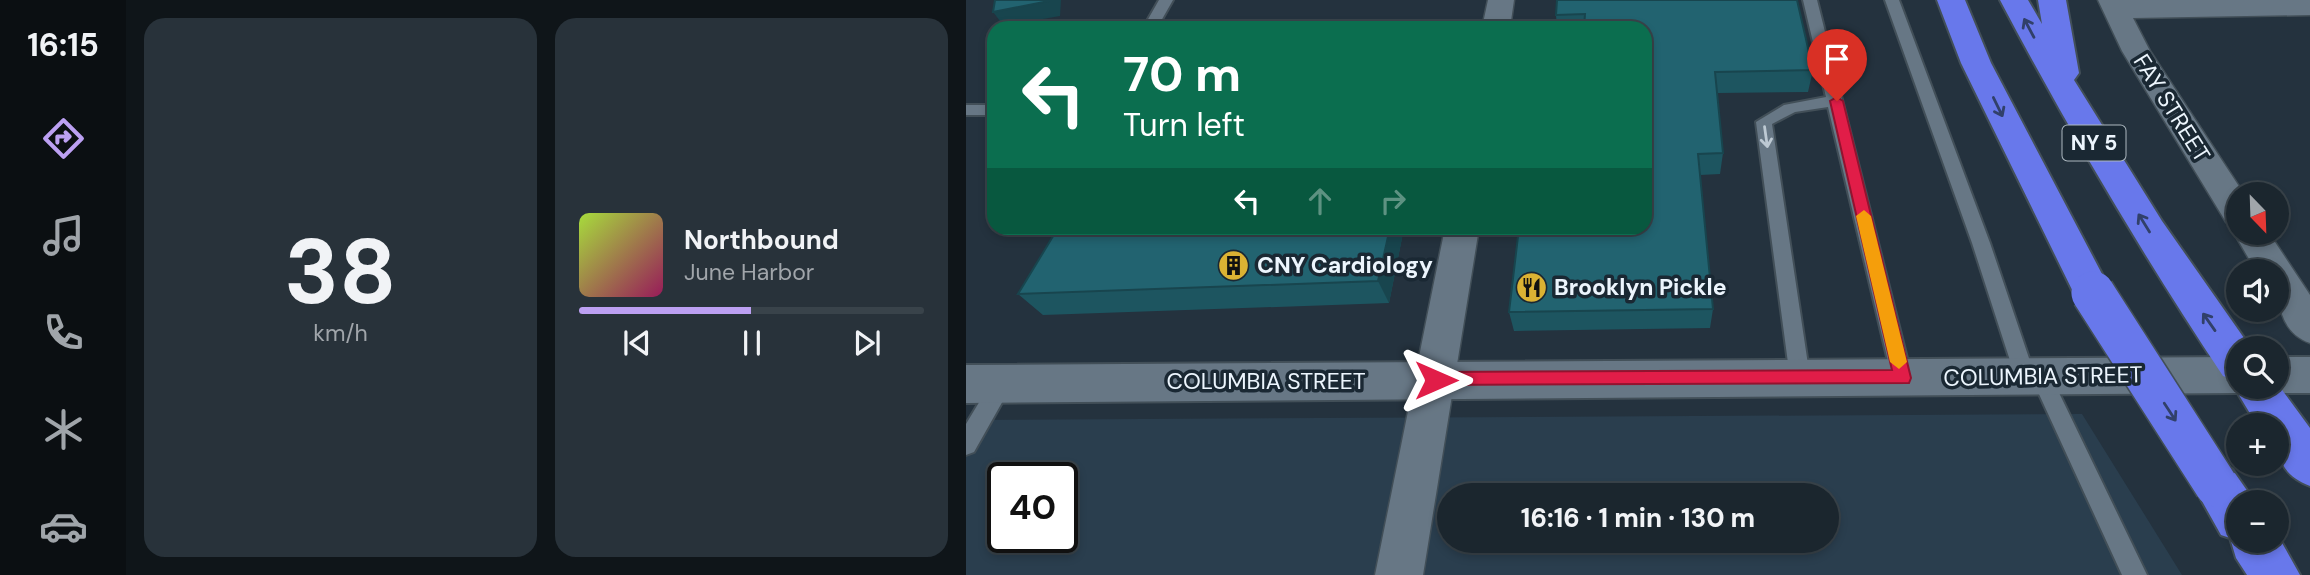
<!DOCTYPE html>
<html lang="en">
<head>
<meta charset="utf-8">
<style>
  :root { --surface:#1b262e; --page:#28323a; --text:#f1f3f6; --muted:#a0a5aa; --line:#39434a; --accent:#bca0f2 }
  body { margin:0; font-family:"DM Sans",sans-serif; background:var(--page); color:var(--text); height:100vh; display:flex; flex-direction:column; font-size:26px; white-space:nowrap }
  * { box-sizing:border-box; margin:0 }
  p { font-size:23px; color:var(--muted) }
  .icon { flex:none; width:38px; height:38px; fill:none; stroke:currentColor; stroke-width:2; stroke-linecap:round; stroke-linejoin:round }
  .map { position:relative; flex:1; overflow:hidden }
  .side { display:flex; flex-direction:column; gap:18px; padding:18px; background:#0f1519; width:840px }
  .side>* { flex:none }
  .banner { position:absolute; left:21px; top:21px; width:665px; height:214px; border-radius:21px; box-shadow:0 4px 10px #0003,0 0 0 2px var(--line); background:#0b6e4f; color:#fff; overflow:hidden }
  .needle { width:46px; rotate:157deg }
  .buttons { position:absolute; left:1260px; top:182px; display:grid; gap:14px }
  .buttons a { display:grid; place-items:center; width:63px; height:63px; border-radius:50%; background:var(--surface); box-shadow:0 4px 10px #0003,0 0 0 2px var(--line); font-size:35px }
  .speed { position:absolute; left:21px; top:462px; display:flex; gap:14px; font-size:35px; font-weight:700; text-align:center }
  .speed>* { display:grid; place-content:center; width:91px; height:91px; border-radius:50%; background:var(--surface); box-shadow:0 4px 10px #0003,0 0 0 2px var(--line); line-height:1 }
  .speed .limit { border:4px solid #111; border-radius:10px; background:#fff; color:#111 }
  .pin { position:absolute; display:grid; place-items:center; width:60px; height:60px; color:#fff; margin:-72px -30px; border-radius:50% 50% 50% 0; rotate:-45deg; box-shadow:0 0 7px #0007 }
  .pin .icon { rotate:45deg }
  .me { position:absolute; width:77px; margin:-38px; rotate:90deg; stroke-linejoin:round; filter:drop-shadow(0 0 5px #0008) }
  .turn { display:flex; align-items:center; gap:24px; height:147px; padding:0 21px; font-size:32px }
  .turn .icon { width:91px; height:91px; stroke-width:2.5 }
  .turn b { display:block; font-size:49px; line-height:60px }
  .lanes { display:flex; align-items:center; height:66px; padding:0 21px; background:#0003; justify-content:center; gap:35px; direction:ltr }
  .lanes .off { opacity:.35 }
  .side .tile { flex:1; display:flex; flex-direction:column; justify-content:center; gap:10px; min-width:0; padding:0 24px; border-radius:21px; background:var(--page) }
  .side .dial { align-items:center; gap:0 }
  .dial b { font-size:91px; line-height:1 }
  .song { display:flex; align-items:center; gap:21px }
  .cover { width:84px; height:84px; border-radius:10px; background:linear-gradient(135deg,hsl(80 70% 55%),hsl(330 70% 35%)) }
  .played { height:7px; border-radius:4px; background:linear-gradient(90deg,var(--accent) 50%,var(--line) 50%) }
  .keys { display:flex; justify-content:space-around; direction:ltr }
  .side .tiles { flex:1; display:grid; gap:18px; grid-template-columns:repeat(2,1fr) }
  .trip { position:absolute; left:471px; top:483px; width:402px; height:70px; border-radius:35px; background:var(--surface); box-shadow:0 4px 10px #0003,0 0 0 2px var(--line); font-weight:800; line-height:70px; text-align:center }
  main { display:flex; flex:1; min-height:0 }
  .dock { display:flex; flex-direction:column; width:126px; justify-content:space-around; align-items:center; background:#0b0f12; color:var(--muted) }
  .dock .icon { width:49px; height:49px }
  .dock .on { color:var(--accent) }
  .dock b { font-size:32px; color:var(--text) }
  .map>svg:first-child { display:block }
  .built { fill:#2a3e4e; fill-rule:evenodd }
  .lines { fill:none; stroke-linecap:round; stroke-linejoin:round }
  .service-casing { stroke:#424f58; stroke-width:4 }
  .minor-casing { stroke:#424f58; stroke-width:3 }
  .tertiary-casing { stroke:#424f58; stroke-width:4 }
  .motorway-casing { stroke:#424f58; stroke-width:4 }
  .path { stroke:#67737e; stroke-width:3.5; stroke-dasharray:4.5 2.5; stroke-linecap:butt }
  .service { fill:#677785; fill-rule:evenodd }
  .minor { fill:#677785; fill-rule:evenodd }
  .tertiary { fill:#677785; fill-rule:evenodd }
  .motorway { fill:#6878eb; fill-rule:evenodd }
  .motorway-bridge-casing { stroke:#424f58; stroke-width:46; stroke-linecap:butt }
  .motorway-bridge { stroke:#6878eb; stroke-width:43 }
  .wall { fill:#1d5560 }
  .shaded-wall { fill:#18454e }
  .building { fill:#226370; stroke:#18454e; stroke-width:2 }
  .oneway { stroke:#31406a }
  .oneway2 { stroke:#bdc9d3 }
  .route { fill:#e11d48; stroke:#92132f; stroke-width:2 }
  .slow { fill:#f59e0b }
  .labels { text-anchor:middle; stroke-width:7; stroke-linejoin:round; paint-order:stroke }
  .shield { fill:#1a2833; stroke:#adb8c0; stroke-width:2 }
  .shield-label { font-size:21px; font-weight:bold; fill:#ecf5fd }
  .street-label { font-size:23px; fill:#ecf5fd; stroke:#1a2833 }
  .poi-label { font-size:23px; font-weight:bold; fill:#ecf5fd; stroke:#1a2833; text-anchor:start }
</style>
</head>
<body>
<main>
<nav class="dock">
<b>16:15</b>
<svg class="icon on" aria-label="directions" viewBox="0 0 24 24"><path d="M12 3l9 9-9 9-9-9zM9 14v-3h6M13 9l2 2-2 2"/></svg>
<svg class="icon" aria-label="music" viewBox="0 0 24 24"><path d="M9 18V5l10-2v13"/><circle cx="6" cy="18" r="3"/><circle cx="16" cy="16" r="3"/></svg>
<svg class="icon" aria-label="phone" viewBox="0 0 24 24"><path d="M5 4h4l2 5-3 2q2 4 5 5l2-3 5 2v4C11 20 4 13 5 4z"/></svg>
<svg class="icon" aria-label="climate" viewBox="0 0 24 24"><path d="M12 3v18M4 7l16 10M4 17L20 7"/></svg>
<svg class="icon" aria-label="car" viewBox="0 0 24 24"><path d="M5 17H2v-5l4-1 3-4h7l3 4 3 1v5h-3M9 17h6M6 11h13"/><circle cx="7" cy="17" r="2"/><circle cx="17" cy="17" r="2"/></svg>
</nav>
<section class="side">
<div class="tiles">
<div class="tile dial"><b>38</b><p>km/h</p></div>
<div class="tile">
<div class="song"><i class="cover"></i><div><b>Northbound</b><p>June Harbor</p></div></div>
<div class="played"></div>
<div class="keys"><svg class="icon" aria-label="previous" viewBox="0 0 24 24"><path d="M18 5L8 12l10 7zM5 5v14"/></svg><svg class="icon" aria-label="pause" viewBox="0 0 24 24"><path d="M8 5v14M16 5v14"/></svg><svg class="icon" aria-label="next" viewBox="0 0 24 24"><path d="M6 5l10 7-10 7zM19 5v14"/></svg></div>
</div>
</div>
</section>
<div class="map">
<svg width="1344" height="575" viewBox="0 0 1344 575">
  <rect width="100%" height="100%" fill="#24323e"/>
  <path class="built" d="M 1116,414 L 1216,575 L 0,575 L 0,420 ZM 37,478 L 96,478 L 96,537 L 37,537 ZM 483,495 L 861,495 L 861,541 L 483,541 Z"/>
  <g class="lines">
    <defs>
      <path id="service" d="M 193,0 L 207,0 L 191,28 L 177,28 Z
        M 837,0 L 851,0 L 946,378 L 943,385 L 936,387 L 929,385 L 926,378 L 862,107 L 829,112 L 806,124 L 844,378 L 841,385 L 834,387 L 827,385 L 824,378 L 790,122 L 818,105 L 860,97 Z
        M 919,0 L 933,0 L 1024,243 L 1067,370 L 1075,367 L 1082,370 L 1181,575 L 1156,575 L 1067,381 L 1059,385 L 1052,382 L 1049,376 L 1006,243 Z
        M 0,105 L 28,105 L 28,115 L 0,115 Z
        M 36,374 L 43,376 L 47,383 L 8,452 L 0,455 L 0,424 L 29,376 Z"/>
      <path id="minor" d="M 522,0 L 548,0 L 544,28 L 516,28 Z
        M 1132,0 L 1344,0 L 1344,15 L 1167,18 L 1184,51 L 1278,194 L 1272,194 L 1272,233 L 1303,233 L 1344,295 L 1344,343 C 1313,332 1311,300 1311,271 L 1290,271 L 1268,233 L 1272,226 L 1260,222 L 1156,51 Z
        M 479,228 L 513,228 L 457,575 L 409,575 Z"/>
      <path id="tertiary" d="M 1272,357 L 1272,387 L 1287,387 L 1272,393 L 0,403 L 0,365 Z
        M 1311,357 L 1344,357 L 1344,393 L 1311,393 L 1296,388 L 1311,387 Z"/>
      <path id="motorway" d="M 971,0 L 999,0 L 1025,63 L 1146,293 L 1141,304 L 1127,309 L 1113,304 L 995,63 Z
        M 1034,0 L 1062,0 L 1076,24 L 1072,0 L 1100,0 L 1113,73 L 1108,80 L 1196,221 L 1285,348 L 1272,348 L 1272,387 L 1311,387 L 1311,383 L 1344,428 L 1344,486 C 1313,474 1311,455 1311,425 L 1291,425 L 1268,387 L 1271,381 L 1257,376 C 1176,254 1102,129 1034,0 Z
        M 1250,463 L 1266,469 L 1289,502 L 1272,502 L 1272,541 L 1311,541 L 1311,534 L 1334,575 L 1281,575 L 1270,558 L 1264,538 L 1255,535 L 1227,485 L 1234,469 Z"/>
    </defs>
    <use href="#service" class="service-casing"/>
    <use href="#minor" class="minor-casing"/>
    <use href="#tertiary" class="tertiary-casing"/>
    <use href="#motorway" class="motorway-casing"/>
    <path class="path" d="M 1311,211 L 1317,219"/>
    <use href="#service" class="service"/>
    <use href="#minor" class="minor"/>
    <use href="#tertiary" class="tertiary"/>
    <use href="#motorway" class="motorway"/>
    <defs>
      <path id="motorway-bridge" d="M 1127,293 L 1250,485"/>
    </defs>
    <use href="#motorway-bridge" class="motorway-bridge-casing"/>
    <use href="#motorway-bridge" class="motorway-bridge"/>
  </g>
  <path class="wall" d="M 591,0 L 847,70 L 842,92 L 751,93 L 757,153 L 754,174 L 734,175 L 747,309 L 744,328 L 548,331 L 543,312 L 679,228 L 679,28 L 591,28 L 590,15 Z
    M 438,228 L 423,303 L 77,315 L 52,294 Z"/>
  <path class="shaded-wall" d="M 83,0 L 95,0 L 94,16 L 38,26 L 27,12 Z
    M 424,228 L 438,228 L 423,303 L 412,281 Z"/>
  <path class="building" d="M 29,0 L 83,0 L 83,1 L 27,12 Z
    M 591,0 L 831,0 L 847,70 L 749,72 L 757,153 L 732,154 L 747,309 L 543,312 L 553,228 L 679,228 L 679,28 L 618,28 L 619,14 L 590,15 Z
    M 92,228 L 424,228 L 412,281 L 52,294 Z"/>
  <defs><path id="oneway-shaft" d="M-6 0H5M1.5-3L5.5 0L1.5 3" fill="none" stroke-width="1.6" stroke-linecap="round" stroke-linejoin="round" transform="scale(1.75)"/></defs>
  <g class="oneway">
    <use href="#oneway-shaft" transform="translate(1063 28) rotate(-118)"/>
    <use href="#oneway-shaft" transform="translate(1032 107) rotate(64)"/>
    <use href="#oneway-shaft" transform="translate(1178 223) rotate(-122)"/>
    <use href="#oneway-shaft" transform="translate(1243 322) rotate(-125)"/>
    <use href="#oneway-shaft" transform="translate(1204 412) rotate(57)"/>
  </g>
  <use class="oneway2" href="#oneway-shaft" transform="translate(800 137) rotate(82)"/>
  <path class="route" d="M 871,97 L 877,101 L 945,378 L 943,383 L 464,385 L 461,380 L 470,372 L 926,370 L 864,101 Z"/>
  <path class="slow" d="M 898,210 L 905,216 L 941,362 L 933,369 L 924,362 L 890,216 Z"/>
  <defs>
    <symbol id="building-disc" viewBox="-11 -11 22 22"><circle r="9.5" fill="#dbb233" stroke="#1a2833"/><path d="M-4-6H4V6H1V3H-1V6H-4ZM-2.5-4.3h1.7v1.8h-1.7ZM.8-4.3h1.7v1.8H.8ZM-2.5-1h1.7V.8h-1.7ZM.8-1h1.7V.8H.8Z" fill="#111"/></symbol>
    <symbol id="restaurant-disc" viewBox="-11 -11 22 22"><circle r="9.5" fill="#dbb233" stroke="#1a2833"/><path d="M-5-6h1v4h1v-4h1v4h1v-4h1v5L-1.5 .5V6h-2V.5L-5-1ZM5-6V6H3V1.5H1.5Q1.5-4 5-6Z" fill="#111"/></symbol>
  </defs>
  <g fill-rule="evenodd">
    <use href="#building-disc" x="250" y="248" width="35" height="35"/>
    <use href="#restaurant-disc" x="548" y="270" width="35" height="35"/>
  </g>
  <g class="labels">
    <rect class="shield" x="1096.5" y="125.5" width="63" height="35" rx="5"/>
    <g class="shield-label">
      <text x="1128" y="150">NY 5</text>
    </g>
    <g class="street-label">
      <text transform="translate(1206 108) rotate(58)" y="8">FAY STREET</text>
      <text transform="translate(1077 376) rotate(-1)" y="8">COLUMBIA STREET</text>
      <text x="300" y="389">COLUMBIA STREET</text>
    </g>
    <g class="poi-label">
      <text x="291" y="273">CNY Cardiology</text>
      <text x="588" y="295">Brooklyn Pickle</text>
    </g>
  </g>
</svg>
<div class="buttons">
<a><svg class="needle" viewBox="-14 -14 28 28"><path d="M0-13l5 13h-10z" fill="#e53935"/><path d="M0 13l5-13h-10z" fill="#a0a5aa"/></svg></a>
<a><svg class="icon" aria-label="sound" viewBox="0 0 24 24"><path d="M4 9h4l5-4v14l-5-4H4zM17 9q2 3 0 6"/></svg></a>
<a><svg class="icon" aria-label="search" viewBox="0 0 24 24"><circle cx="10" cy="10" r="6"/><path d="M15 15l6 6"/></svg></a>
<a>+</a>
<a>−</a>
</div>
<div class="speed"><div class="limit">40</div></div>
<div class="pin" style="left:871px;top:101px;background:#d93025"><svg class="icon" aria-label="arrive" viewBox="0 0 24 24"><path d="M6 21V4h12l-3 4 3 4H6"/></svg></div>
<svg class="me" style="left:470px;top:380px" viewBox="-20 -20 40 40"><path d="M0-17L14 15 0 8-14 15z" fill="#e11d48" stroke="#fff" stroke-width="4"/></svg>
<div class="trip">16:16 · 1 min · 130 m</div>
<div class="banner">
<div class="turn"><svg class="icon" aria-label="left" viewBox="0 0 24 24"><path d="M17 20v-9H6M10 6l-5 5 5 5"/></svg><div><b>70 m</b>Turn left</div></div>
<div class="lanes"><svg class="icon" aria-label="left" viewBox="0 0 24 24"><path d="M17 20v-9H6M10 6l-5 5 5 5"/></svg><svg class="icon off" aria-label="ahead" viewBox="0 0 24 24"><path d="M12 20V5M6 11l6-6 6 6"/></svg><svg class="icon off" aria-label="right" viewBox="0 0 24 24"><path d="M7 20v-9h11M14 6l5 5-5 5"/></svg></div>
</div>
</div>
</main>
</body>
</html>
